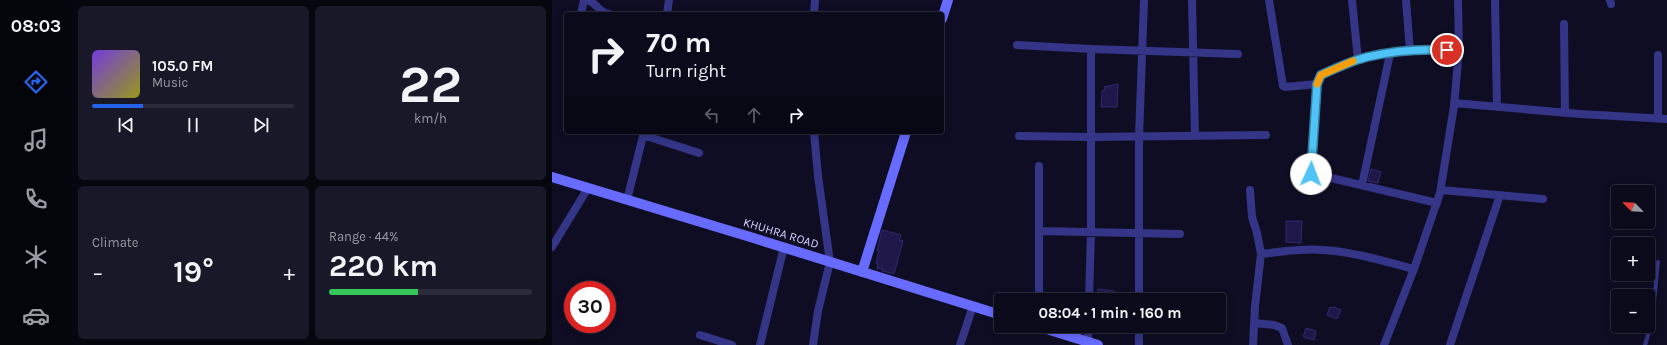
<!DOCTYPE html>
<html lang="en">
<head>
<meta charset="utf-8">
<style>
  :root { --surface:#0b0a1b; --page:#191828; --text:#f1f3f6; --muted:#9a9aa3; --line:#2b2b3a; --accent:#2563eb }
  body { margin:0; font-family:Karla,sans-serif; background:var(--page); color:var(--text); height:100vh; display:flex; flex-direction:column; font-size:15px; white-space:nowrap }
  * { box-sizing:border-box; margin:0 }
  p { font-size:13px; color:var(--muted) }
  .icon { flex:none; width:22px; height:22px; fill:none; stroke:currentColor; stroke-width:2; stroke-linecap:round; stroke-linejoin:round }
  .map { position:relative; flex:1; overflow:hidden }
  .details { display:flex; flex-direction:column; gap:6px; padding:6px; background:#06060f; width:480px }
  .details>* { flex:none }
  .hud { position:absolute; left:12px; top:12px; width:380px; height:122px; border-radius:4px; box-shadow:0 2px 10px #0003,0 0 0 1px var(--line); background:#0b0a1b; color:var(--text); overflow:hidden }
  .needle { width:26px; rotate:295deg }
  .fabs { position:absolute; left:1059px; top:185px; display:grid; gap:8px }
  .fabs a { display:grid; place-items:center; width:44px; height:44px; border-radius:4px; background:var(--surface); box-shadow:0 2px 10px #0003,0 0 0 1px var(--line); font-size:20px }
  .speed { position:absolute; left:12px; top:281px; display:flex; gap:8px; font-size:20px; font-weight:700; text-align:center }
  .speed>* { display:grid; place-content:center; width:52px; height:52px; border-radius:50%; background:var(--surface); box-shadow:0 2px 10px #0003,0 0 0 1px var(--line); line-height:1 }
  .speed .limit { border:6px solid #d22; background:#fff; color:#111 }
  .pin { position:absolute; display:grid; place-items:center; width:34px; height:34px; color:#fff; margin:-17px; border:2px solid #fff; border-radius:50%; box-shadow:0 1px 4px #0007 }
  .me { position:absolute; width:44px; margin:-22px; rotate:2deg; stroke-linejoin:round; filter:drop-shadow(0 0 3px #0008) }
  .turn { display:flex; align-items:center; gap:14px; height:84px; padding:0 16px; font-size:18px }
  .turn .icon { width:52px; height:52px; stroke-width:2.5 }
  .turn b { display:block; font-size:28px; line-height:34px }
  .lanes { display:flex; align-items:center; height:38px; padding:0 16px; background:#0003; justify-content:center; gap:20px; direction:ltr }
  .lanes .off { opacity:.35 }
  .big { font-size:30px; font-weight:700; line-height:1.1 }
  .details .card { flex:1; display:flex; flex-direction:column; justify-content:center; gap:6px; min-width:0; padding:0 14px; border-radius:6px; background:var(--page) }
  .details .dial { align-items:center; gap:0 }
  .dial b { font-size:52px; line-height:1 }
  .song { display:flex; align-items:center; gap:12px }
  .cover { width:48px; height:48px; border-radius:6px; background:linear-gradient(135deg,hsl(260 70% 55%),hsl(60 70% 35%)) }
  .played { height:4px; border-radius:2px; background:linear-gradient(90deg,var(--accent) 25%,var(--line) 25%) }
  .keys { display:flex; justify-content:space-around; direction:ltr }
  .heat { display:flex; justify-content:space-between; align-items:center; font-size:22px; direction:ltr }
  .charge { height:6px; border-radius:3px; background:linear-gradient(90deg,#34c759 44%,var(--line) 0) }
  .details .tiles { flex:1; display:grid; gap:6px; grid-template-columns:repeat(2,1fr) }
  .trip { position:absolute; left:442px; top:293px; width:232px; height:40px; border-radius:4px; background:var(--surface); box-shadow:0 2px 10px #0003,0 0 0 1px var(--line); font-weight:700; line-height:40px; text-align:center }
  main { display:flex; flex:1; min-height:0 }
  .tab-bar { display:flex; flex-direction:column; width:72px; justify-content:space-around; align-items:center; background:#04040b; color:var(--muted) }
  .tab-bar .icon { width:28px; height:28px }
  .tab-bar .active { color:var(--accent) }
  .tab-bar b { font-size:18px; color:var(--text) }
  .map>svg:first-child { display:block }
  .building { fill:#1f1747; stroke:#332874 }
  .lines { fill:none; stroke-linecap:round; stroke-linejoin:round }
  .lane { stroke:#343587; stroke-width:4 }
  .street { stroke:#343587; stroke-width:8 }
  .secondary { stroke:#676bff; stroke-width:10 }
  .route-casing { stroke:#337fa1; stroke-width:10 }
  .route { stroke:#4fc3f7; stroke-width:7 }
  .slow { stroke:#f59e0b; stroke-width:7 }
  .labels { text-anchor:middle; stroke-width:4; stroke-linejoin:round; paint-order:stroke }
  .street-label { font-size:12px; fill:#d3d0ff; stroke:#0f0d24 }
</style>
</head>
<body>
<main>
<nav class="tab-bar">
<b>08:03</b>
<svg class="icon active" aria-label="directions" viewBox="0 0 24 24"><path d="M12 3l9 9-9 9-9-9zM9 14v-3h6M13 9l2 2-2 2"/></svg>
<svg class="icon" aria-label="music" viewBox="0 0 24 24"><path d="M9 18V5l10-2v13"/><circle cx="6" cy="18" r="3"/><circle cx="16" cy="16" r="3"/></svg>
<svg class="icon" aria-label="phone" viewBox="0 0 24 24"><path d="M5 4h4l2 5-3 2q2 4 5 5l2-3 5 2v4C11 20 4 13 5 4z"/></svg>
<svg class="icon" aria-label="climate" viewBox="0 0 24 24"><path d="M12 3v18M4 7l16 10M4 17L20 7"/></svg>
<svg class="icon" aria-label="car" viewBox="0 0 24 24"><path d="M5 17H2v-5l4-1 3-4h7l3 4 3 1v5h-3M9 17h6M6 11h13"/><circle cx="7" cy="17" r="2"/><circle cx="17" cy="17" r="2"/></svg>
</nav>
<section class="details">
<div class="tiles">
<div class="card">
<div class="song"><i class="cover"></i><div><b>105.0 FM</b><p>Music</p></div></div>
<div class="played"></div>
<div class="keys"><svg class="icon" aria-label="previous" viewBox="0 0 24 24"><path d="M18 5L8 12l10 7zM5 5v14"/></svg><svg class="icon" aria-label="pause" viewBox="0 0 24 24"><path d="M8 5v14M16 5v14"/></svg><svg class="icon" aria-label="next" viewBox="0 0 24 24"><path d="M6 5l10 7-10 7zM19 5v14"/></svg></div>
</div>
<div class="card dial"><b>22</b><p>km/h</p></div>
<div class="card"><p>Climate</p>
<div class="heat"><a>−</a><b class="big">19°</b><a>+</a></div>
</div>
<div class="card"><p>Range · 44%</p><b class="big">220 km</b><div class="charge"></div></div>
</div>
</section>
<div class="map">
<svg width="1115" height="345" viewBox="0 0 1115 345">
  <rect width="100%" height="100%" fill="#0f0d24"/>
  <path class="building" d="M 566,84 L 565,107 L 549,107 L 550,91 L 553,90 L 552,87 Z
    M 819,169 L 829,172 L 826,183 L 816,181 Z
    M 734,221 L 750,221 L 749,243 L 734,242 Z
    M 330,230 L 349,235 L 347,240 L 351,241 L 342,274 L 330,271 L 330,268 L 325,269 L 326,264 L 324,263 L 327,251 L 325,251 Z
    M 546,289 L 562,291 L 561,300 L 545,300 Z
    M 778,307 L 782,308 L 782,307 L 789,310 L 785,319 L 775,315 Z
    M 754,328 L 764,331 L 762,340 L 751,337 Z"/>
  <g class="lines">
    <path class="lane" d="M 1093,345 C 1102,319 1103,289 1106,262"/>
    <path class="street" d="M 35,0 C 46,3 45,12 57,14
      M 640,0 L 643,136
      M 717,0 L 731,86 L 733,87 L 765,84 L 769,75 C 784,68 799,61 815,57 C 843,50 878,50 907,50
      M 800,0 L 806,60
      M 854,0 L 858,51
      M 943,0 L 945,107
      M 1058,0 L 1059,4
      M 29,14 L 32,0
      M 115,14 L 117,0
      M 262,14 L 263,0
      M 1012,24 L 1013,113
      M 465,45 L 539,49 L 686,54
      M 765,84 L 758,173 L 885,203
      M 902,103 L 1028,114 L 1115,119
      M 1106,119 L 1106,55
      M 91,135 L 147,153
      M 467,136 L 539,137 L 714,135
      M 810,185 L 838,54
      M 698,190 L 700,217 L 705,233 L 709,254 L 703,306 L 701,345
      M 889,190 L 991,199
      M 75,200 L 92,132
      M 488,231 L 628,234
      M 0,247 L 36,188
      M 709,254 C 729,252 750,248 771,250 C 802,252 832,261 862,269
      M 487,300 L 487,166
      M 537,300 L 539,232 L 539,49
      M 587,300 L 587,137 L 592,0
      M 702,323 L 722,325 L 730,328 L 736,345
      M 148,335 L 180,345
      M 536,342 L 536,326
      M 208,345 L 232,247
      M 261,345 L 266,311 L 278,262 L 266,176 L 262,132
      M 408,345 L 421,306
      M 587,345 L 587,326
      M 832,345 L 862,269 L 888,193 L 902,106 L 907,50 L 906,0
      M 898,345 L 948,195"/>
    <path class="secondary" d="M 390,19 L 396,0
      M 0,177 L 195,236 L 449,315
      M 310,272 L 354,132
      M 485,326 L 546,345"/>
  </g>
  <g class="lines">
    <defs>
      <path id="route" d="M 759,174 L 765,84 L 769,75 C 784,68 799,61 815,57 C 840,51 869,49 895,50"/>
    </defs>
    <use href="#route" class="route-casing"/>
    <use href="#route" class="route"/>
    <path class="slow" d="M 765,84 L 769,75 L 801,61"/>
  </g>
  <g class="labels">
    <g class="street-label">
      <text transform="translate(229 233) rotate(17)" y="4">KHUHRA ROAD</text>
    </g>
  </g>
</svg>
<div class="fabs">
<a><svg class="needle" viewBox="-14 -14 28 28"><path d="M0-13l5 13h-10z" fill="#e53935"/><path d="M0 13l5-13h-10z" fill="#9a9aa3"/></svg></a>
<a>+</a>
<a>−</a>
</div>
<div class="speed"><div class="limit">30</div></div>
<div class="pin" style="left:895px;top:50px;background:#d93025"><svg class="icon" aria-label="arrive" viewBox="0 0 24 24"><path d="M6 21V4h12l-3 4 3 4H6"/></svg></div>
<svg class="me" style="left:759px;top:174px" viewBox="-20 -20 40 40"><circle r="19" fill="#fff"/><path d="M0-13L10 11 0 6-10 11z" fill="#4fc3f7"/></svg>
<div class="trip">08:04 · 1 min · 160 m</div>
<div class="hud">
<div class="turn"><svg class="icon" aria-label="right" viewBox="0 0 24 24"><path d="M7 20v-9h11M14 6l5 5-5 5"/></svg><div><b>70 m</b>Turn right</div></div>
<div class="lanes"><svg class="icon off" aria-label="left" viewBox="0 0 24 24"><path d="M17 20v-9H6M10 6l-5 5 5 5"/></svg><svg class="icon off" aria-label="ahead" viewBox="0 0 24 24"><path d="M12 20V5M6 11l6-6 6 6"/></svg><svg class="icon" aria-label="right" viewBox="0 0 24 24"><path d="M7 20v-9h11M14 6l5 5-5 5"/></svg></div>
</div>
</div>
</main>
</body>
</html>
